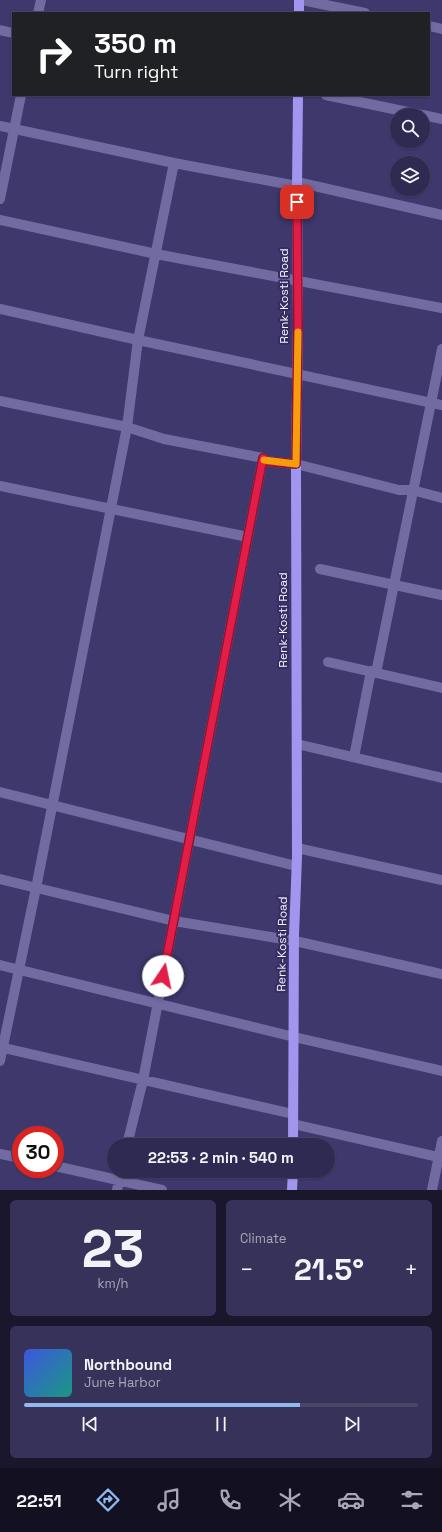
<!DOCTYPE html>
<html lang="en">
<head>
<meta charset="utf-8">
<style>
  :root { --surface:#2f2a52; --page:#373259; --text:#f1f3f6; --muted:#a7a7b8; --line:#4a4669; --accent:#90b9f0 }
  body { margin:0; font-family:"Space Grotesk",sans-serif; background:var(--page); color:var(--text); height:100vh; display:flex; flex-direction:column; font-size:15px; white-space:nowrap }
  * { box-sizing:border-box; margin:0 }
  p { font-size:13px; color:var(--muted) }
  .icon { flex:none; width:22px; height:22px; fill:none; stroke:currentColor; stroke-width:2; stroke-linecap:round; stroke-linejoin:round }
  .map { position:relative; height:1190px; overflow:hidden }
  .sheet { display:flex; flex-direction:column; gap:10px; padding:10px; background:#1a172d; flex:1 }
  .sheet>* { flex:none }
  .guide { position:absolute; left:12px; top:12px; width:418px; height:84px; border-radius:0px; box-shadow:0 1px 3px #0004,0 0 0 1px var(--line); background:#202124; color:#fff; overflow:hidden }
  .tools { position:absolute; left:390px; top:108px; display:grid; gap:8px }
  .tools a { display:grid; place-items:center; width:40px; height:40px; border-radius:50%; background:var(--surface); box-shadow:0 1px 3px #0004,0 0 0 1px var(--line); font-size:20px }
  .speed { position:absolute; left:12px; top:1126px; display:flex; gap:8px; font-size:20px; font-weight:700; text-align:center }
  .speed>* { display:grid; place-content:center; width:52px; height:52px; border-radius:50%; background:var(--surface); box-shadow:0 1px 3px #0004,0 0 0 1px var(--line); line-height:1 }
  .speed .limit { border:6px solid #d22; background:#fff; color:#111 }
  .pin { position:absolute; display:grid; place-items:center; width:34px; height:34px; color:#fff; margin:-17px; border-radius:8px; box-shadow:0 2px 6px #0006 }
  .me { position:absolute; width:44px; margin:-22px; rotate:11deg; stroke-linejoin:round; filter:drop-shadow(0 0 3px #0008) }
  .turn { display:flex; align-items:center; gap:14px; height:84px; padding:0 16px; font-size:18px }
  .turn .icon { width:52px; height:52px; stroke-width:2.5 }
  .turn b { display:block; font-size:28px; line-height:34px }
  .big { font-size:30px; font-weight:700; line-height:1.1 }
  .sheet .widget { flex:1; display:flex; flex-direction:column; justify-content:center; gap:6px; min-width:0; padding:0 14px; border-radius:6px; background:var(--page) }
  .sheet .dial { align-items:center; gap:0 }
  .dial b { font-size:52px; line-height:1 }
  .song { display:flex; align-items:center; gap:12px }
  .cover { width:48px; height:48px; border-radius:6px; background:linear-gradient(135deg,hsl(230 70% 55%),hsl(170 70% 35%)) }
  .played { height:4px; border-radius:2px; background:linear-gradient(90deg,var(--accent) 70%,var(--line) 70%) }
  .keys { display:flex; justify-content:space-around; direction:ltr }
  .heat { display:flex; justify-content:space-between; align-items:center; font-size:22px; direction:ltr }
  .sheet .tiles { flex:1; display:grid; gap:10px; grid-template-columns:1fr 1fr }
  .widget:last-child { grid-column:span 2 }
  .trip { position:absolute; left:107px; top:1138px; width:228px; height:40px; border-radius:20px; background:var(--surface); box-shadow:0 1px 3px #0004,0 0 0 1px var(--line); font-weight:700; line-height:40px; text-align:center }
  .menu { display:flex; height:64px; justify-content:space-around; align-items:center; background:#131121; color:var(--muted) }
  .menu .icon { width:28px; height:28px }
  .menu .active { color:var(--accent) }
  .menu b { font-size:18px; color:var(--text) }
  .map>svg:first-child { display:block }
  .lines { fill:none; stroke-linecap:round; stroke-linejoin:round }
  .street { stroke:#716ba2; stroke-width:10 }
  .primary { stroke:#a096ef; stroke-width:10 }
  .route-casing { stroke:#92132f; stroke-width:10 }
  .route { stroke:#e11d48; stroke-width:7 }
  .slow { stroke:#f59e0b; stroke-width:7 }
  .labels { text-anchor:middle; stroke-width:4; stroke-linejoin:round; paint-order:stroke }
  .street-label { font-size:12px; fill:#f1f0fd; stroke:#352d61 }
</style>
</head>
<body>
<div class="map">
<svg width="442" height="1190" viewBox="0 0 442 1190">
  <rect width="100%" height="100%" fill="#3f386d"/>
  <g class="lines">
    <path class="street" d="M 302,0 L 365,13
      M 38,13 L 41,0
      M 429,26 L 442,29
      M 0,30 L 13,33
      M 326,95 L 422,115
      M 423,115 L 442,119
      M 0,126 L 174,163 L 297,186
      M 297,182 L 442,215
      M 0,199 L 21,95
      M 0,220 L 156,254 L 442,308
      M 0,309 L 138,340 L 442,405
      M 0,401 L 127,427 L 164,439 L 263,458 L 264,461 L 296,464 L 399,490 L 412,490 L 442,498
      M 0,486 L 248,537
      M 320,569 L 442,595
      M 328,662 L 442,688
      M 376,673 L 442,349
      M 297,744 L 442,778
      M 354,757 L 371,671
      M 0,792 L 296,866
      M 297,848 L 442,880
      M 0,879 L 174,921 L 295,941 L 442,974
      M 0,965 L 294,1037 L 442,1071
      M 0,1047 L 293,1114
      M 0,1061 L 36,888 L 127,427 L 138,340 L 174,163
      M 293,1124 L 442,1158
      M 127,1145 L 143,1080 L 263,458
      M 0,1154 L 21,1158
      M 55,1166 L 162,1190
      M 117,1190 L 121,1171
      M 432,1190 L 442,1141"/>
    <path class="primary" d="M 299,13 L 299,0
      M 293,1145 L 294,935 L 297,857 L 296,464 L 298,324 L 297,186 L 298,95
      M 292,1190 L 293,1171"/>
  </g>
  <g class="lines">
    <defs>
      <path id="route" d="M 163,976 L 263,458 L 264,461 L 296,464 L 298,324 L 297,202"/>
    </defs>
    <use href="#route" class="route-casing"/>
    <use href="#route" class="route"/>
    <path class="slow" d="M 264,460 L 296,464 L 298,332"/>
  </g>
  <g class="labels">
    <g class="street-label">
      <text transform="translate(284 296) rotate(-90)" y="4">Renk-Kosti Road</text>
      <text transform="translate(283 620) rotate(-90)" y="4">Renk-Kosti Road</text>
      <text transform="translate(282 944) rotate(-89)" y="4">Renk-Kosti Road</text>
    </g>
  </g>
</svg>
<div class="tools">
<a><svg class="icon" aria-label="search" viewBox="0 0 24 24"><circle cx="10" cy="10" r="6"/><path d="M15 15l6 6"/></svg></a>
<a><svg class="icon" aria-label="layers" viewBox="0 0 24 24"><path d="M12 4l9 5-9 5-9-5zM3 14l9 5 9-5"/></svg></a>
</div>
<div class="speed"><div class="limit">30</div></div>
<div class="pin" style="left:297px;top:202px;background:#d93025"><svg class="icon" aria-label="arrive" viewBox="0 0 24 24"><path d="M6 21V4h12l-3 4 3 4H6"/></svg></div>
<svg class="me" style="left:163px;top:976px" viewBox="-20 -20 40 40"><circle r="19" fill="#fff"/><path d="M0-13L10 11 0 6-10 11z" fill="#e11d48"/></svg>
<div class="trip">22:53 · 2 min · 540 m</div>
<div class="guide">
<div class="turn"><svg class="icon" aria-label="right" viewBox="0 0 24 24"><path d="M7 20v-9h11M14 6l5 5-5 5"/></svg><div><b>350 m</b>Turn right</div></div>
</div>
</div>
<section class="sheet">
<div class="tiles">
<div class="widget dial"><b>23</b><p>km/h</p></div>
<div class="widget"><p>Climate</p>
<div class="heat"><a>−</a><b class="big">21.5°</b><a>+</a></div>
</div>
<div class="widget">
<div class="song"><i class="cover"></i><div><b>Northbound</b><p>June Harbor</p></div></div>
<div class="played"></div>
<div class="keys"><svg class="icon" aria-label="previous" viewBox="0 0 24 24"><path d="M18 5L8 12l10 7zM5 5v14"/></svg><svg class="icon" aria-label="pause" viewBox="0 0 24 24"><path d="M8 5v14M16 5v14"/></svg><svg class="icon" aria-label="next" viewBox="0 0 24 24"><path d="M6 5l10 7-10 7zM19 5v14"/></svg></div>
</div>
</div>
</section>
<nav class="menu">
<b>22:51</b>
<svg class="icon active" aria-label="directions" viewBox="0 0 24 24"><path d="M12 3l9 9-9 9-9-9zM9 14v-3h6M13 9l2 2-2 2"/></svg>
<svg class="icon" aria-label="music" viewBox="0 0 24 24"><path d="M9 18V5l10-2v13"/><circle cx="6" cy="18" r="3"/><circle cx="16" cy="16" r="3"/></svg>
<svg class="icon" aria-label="phone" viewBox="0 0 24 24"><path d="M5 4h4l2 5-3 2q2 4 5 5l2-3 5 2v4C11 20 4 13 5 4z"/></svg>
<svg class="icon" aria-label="climate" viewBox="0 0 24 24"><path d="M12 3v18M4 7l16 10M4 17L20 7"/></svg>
<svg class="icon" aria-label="car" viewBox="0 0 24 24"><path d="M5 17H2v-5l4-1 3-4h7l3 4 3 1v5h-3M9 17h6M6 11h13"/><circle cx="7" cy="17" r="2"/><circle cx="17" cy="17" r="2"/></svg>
<svg class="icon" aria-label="filters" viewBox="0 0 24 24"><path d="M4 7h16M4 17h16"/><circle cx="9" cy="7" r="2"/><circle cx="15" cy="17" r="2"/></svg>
</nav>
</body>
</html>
